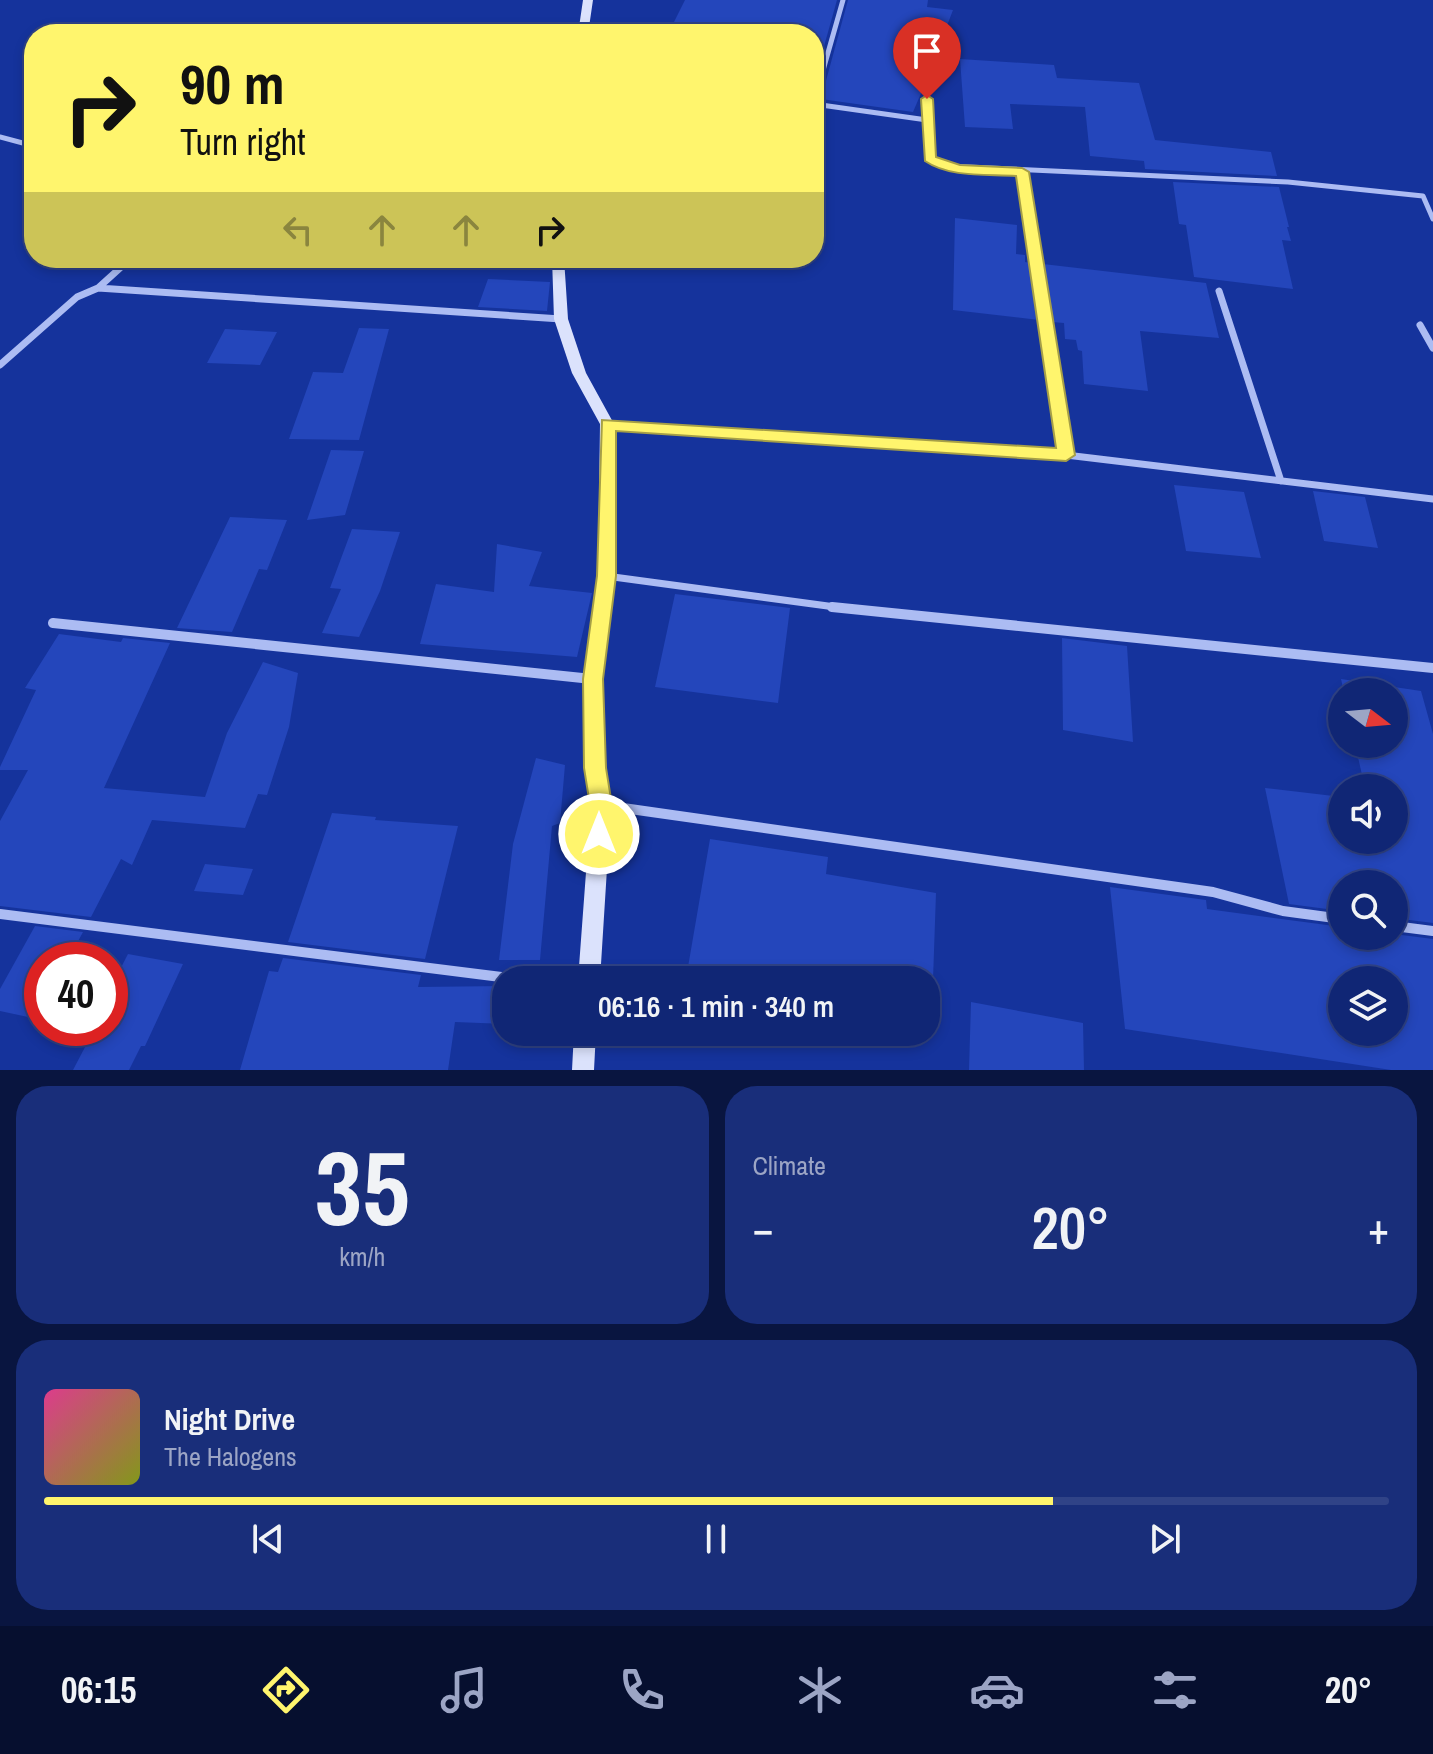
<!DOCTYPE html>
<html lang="en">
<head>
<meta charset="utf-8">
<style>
  :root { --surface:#102675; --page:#192e7a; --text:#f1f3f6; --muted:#9ca5c5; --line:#304387; --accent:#fff56d }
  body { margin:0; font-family:"Archivo Narrow",sans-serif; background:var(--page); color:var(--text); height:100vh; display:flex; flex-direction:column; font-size:30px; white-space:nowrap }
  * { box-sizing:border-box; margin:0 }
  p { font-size:26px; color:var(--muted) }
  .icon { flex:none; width:44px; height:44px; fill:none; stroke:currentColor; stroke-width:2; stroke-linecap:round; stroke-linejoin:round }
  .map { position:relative; height:1070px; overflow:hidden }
  .details { display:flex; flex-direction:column; gap:16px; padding:16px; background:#091540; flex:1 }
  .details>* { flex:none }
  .hud { position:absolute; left:24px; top:24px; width:800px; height:244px; border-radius:32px; box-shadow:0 4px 12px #0003,0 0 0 2px var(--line); background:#fff56d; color:#111; overflow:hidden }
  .needle { width:52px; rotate:106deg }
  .controls { position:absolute; left:1328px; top:678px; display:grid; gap:16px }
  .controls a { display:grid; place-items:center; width:80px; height:80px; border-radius:50%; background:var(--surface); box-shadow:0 4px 12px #0003,0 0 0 2px var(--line); font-size:40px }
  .speed { position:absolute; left:24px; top:942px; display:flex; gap:16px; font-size:40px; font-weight:700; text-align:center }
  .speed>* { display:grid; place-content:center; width:104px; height:104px; border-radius:50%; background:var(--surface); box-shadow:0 4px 12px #0003,0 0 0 2px var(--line); line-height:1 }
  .speed .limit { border:12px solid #d22; background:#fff; color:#111 }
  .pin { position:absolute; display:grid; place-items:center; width:68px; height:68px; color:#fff; margin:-82px -34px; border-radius:50% 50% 50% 0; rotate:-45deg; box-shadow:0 0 8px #0007 }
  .pin .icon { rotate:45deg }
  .me { position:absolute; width:88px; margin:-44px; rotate:0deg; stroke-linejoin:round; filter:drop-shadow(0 0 6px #0008) }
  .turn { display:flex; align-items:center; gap:28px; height:168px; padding:0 24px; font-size:36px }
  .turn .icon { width:104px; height:104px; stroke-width:2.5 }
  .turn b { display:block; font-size:56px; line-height:68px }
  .lanes { display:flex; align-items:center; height:76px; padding:0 24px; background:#0003; justify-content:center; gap:40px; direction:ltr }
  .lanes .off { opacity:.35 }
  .big { font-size:60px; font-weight:600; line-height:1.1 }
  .details .tile { flex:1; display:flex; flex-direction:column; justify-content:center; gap:12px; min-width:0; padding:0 28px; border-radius:32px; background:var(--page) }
  .details .dial { align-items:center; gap:0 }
  .dial b { font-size:104px; line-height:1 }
  .song { display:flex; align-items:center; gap:24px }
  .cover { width:96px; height:96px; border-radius:12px; background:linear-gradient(135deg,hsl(330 70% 55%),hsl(70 70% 35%)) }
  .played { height:8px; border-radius:4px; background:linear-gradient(90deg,var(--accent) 75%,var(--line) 75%) }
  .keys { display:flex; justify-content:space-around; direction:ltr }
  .heat { display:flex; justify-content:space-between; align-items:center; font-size:44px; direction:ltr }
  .details .tiles { flex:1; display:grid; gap:16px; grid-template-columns:1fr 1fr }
  .tile:last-child { grid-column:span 2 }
  .trip { position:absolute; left:492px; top:966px; width:448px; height:80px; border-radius:32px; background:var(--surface); box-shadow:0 4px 12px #0003,0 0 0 2px var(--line); font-weight:600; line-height:80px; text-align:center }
  .tabs { display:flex; height:128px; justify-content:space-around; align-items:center; background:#060f2f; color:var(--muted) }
  .tabs .icon { width:56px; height:56px }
  .tabs .active { color:var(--accent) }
  .tabs b { font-size:36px; color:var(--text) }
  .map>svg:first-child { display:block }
  .building { fill:#2446bb; fill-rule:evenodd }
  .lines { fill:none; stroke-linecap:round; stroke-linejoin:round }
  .street-far2 { stroke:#acbcf3; stroke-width:5 }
  .street-far1 { stroke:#acbcf3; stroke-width:7 }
  .street { stroke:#acbcf3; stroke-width:10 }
  .secondary { fill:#dbe2fc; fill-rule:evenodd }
  .route { fill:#fff56d; stroke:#a69f47; stroke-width:2 }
</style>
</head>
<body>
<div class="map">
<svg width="1433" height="1070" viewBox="0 0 1433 1070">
  <rect width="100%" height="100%" fill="#15339c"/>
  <path class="building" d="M 685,0 L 837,0 L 814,82 L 814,34 L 668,34 Z
    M 848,0 L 928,0 L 927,7 L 953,10 L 929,73 L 922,76 L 922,91 L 913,112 L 821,99 Z
    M 960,59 L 1054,65 L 1057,78 L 1139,83 L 1155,140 L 1271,152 L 1277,176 L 1145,169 L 1144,161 L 1090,156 L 1085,107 L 1010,104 L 1013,129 L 965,127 Z
    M 1173,182 L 1279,187 L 1289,227 L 1287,227 L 1291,241 L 1282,240 L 1293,289 L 1194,277 L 1186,225 L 1179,224 Z
    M 955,218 L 1017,225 L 1016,254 L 1025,255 L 1025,262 L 1030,263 L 1039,320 L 953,310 Z
    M 1043,264 L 1206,283 L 1219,338 L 1140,331 L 1148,391 L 1084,384 L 1082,351 L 1078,350 L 1076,340 L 1065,339 L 1064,323 L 1052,322 Z
    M 488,279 L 550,282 L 547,311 L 478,307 Z
    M 359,328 L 389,329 L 359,440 L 289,439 L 313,372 L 343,373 Z
    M 225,329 L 277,332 L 260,365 L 207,363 Z
    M 331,450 L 364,451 L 345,515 L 307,520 Z
    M 1174,485 L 1244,492 L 1261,558 L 1186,551 Z
    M 1313,491 L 1365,497 L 1378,548 L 1324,541 Z
    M 230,517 L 287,520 L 267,570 L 259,569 L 232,632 L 177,628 Z
    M 352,529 L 400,532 L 380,591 L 359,637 L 322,633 L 341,589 L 330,588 Z
    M 497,544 L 542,552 L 529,586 L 592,593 L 577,657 L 420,644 L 436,584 L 494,592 Z
    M 675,594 L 790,608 L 778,703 L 655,687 Z
    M 59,634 L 121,642 L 123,638 L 170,643 L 104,788 L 205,797 L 227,733 L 263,662 L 298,673 L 289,727 L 267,795 L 258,794 L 245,828 L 152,820 L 132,865 L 121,859 L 91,917 L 0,906 L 0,821 L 28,770 L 0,770 L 0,767 L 36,690 L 25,688 Z
    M 1062,638 L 1127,646 L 1133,742 L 1063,730 Z
    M 1341,679 L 1421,691 L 1433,734 L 1433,923 L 1394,918 L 1394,884 L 1342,884 L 1342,911 L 1289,904 L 1265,788 L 1342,797 L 1342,840 L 1394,840 L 1394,788 L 1365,788 L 1355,744 L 1394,744 L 1394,692 L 1344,692 Z
    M 536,758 L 565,765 L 560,823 L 552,826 L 540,960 L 499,960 L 513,844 Z
    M 332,813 L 376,817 L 375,820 L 458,826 L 425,959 L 288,942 Z
    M 710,839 L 828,857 L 826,874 L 936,893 L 933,980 L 767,980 L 688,967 Z
    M 205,864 L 253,869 L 243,895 L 194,891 Z
    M 1110,887 L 1206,900 L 1207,909 L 1342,927 L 1342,936 L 1394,934 L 1433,939 L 1433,1070 L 1391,1070 L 1125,1029 ZM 1342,980 L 1394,980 L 1394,1032 L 1342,1032 Z
    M 35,926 L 83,932 L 68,960 L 42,960 L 42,1020 L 0,1011 L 0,989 Z
    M 128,954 L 183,964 L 145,1046 L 141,1046 L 129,1070 L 73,1070 L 95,1028 L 110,1028 L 110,989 Z
    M 283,958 L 421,975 L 418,987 L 506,986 L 506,1024 L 455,1022 L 448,1070 L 240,1070 L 269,971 L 278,972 Z
    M 971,1002 L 1083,1023 L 1084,1070 L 969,1070 Z"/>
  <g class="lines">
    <path class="street-far2" d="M 927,78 L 927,152 L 933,160 L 946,166 L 1288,182 L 1423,196 L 1433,219
      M 814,102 L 843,0
      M 814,104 L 927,120
      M 0,137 L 34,146
      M 1022,172 L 1036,261
      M 128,261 L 132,258"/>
    <path class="street-far1" d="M 130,259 L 98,288 L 561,319
      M 1036,259 L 1066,455
      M 1219,291 L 1281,481
      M 1420,325 L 1433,348
      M 0,365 L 77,297 L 98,288
      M 607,424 L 1066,455 L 1433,499
      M 606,576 L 850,609"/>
    <path class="street" d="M 832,607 L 1433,668
      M 53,623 L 592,679
      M 602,805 L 1213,892 L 1283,911 L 1342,919
      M 0,914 L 525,980
      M 1394,926 L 1433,931"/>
    <path class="secondary" d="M 583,0 L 593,0 L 588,34 L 578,34 Z
      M 552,258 L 564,258 L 568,319 L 586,373 L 614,424 L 614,576 L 602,679 L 604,768 L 611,805 L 600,980 L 578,980 L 591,805 L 586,768 L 584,679 L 598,576 L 600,424 L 572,373 L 554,319 Z
      M 574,1032 L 596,1032 L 594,1070 L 572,1070 Z"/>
  </g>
  <path class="route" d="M 927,95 L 933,99 L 936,157 L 960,165 L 1022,168 L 1029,172 L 1075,455 L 1066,461 L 616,431 L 616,576 L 603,679 L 606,768 L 612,805 L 607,842 L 599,845 L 591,842 L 588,834 L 590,805 L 584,768 L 583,679 L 597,576 L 602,420 L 1056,448 L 1016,176 C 987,174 950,178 925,161 L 921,99 Z"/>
</svg>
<div class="controls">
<a><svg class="needle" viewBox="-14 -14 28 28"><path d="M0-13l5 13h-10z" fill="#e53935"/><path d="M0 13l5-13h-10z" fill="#9ca5c5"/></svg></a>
<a><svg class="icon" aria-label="sound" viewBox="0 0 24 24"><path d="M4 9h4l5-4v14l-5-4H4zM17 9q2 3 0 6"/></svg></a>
<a><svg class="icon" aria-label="search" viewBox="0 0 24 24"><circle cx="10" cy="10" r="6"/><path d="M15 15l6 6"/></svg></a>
<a><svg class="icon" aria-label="layers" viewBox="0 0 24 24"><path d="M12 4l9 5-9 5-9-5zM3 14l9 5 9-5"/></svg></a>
</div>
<div class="speed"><div class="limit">40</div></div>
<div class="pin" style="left:927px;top:99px;background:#d93025"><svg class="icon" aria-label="arrive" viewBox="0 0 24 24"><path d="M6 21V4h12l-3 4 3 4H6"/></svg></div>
<svg class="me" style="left:599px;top:834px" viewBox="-20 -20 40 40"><circle r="17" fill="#fff56d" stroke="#fff" stroke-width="3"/><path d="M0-11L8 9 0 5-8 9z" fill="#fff"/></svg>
<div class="trip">06:16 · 1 min · 340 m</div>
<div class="hud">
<div class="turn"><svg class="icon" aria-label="right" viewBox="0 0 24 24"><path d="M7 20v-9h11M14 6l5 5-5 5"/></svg><div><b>90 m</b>Turn right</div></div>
<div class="lanes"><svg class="icon off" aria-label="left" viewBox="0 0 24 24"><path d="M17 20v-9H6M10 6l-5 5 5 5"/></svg><svg class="icon off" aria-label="ahead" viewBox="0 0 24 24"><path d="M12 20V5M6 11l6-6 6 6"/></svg><svg class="icon off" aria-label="ahead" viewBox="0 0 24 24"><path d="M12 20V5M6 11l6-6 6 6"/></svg><svg class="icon" aria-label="right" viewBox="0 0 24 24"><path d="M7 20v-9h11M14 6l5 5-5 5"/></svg></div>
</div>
</div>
<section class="details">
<div class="tiles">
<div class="tile dial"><b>35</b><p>km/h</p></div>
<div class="tile"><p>Climate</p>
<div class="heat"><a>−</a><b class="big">20°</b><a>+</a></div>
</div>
<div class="tile">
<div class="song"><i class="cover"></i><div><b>Night Drive</b><p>The Halogens</p></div></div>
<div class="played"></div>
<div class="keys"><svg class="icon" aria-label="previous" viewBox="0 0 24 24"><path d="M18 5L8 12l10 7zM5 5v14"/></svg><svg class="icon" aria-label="pause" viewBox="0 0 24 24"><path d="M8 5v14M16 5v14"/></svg><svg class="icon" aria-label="next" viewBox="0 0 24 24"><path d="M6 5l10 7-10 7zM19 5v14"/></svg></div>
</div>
</div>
</section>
<nav class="tabs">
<b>06:15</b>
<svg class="icon active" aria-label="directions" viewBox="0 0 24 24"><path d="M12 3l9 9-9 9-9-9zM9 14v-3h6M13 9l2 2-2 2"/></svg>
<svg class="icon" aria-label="music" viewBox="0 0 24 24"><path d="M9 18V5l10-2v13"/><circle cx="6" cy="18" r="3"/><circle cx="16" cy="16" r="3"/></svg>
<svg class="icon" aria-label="phone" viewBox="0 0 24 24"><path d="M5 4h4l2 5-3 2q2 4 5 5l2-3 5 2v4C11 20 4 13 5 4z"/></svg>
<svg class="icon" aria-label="climate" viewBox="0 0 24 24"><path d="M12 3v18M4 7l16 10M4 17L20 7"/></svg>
<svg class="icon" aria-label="car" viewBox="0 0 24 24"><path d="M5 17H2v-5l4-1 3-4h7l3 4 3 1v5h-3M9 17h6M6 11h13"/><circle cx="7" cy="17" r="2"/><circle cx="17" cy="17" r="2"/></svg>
<svg class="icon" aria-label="filters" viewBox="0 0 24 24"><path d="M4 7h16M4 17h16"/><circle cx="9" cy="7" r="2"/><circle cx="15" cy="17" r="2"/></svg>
<b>20°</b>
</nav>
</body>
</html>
